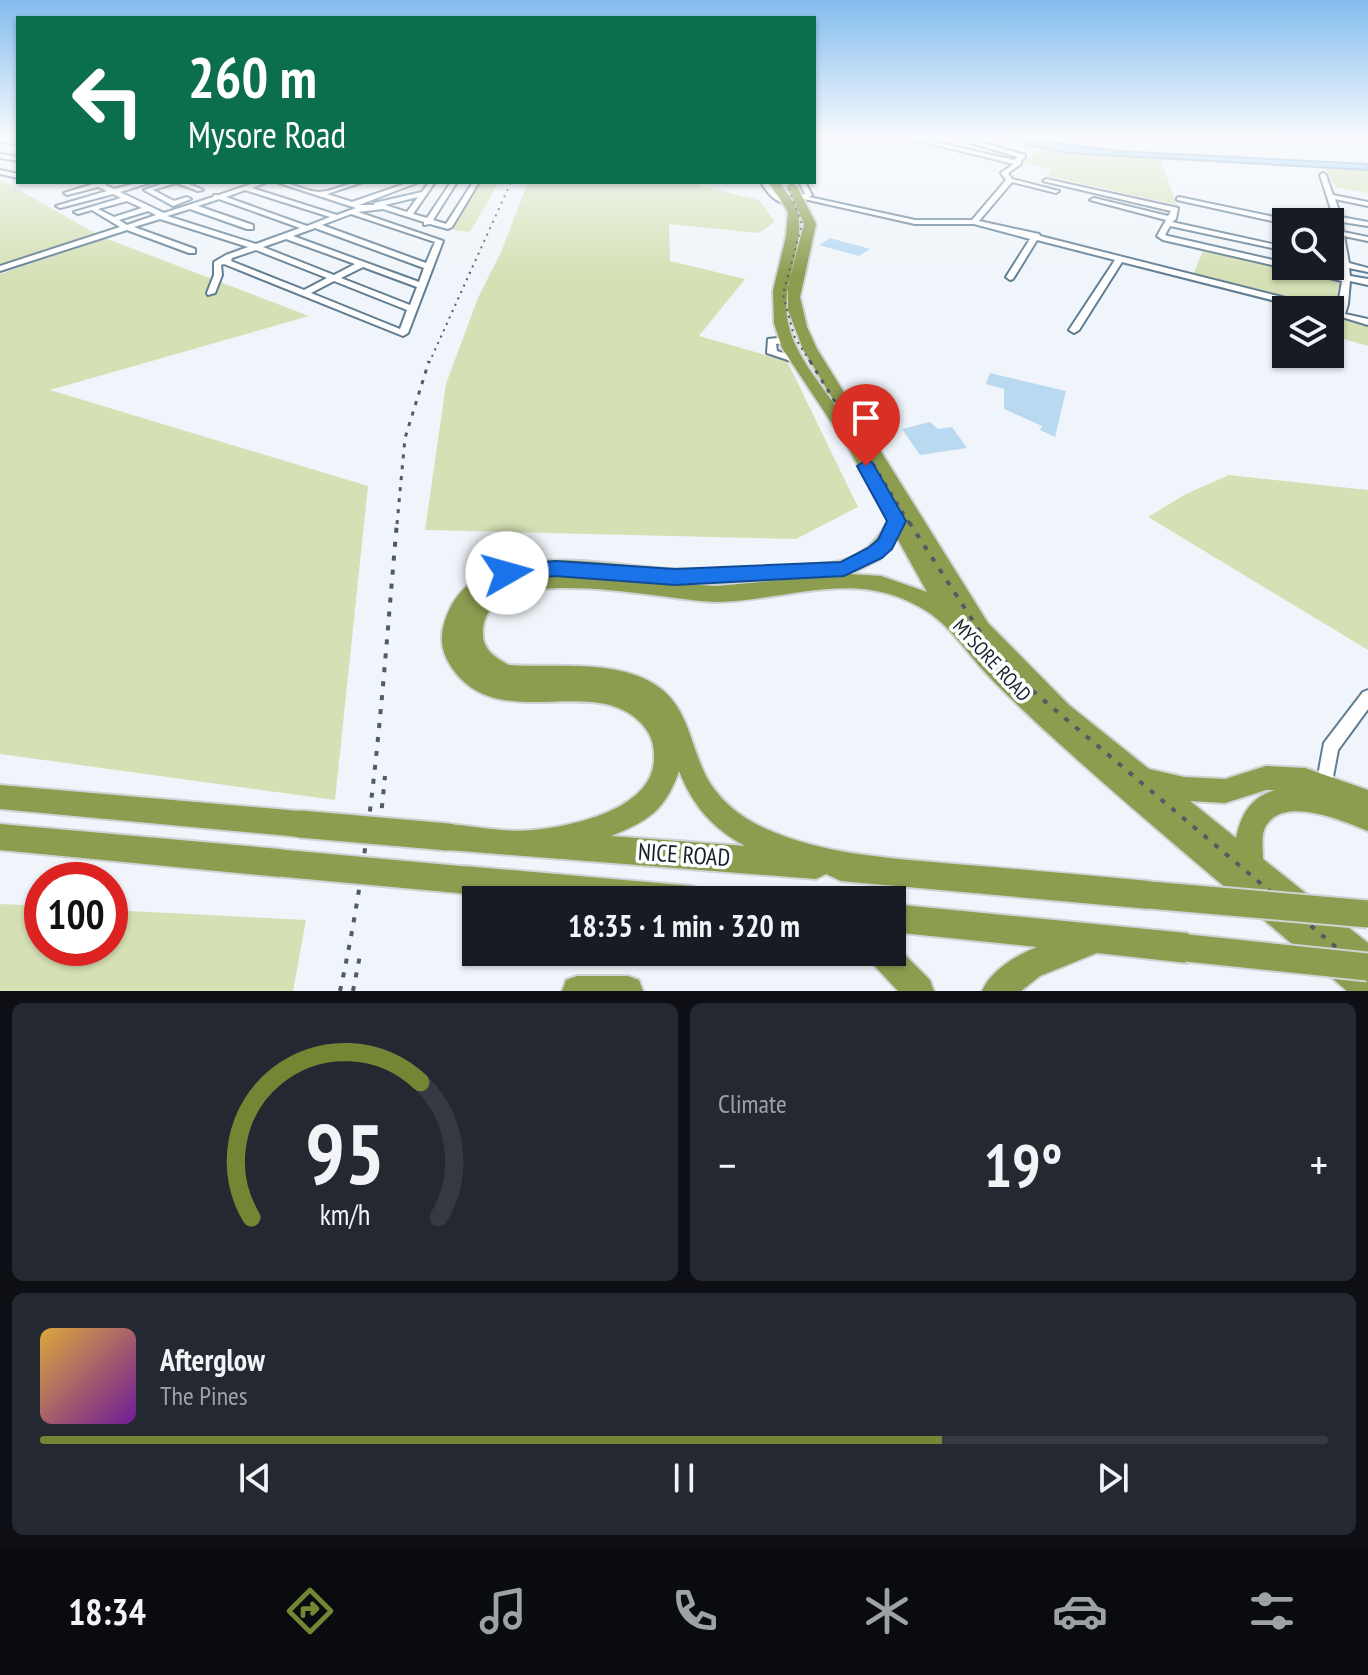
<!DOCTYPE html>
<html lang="en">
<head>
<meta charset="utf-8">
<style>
  :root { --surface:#171b24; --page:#242831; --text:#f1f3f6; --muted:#9ea1a6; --line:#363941; --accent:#748534 }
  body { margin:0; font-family:"PT Sans Narrow",sans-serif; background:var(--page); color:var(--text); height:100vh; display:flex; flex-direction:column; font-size:30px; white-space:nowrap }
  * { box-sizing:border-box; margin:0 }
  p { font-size:26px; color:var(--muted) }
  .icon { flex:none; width:44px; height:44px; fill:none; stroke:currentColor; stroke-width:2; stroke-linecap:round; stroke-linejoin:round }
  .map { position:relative; height:991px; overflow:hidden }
  .drawer { display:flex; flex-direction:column; gap:12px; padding:12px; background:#0d0f14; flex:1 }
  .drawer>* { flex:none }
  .top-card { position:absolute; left:16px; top:16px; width:800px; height:168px; border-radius:0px; box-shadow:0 2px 6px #0004; background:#0b6e4f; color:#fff; overflow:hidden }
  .tools { position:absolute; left:1272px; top:208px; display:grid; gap:16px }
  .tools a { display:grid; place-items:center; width:72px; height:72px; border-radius:0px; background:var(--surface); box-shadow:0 2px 6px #0004; font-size:40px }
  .speed { position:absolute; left:24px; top:862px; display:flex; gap:16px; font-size:40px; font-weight:700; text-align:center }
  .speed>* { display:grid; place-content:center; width:104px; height:104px; border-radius:50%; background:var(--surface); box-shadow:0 2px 6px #0004; line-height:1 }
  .speed .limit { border:12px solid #d22; background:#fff; color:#111 }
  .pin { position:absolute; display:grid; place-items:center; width:68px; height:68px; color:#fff; margin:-82px -34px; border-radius:50% 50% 50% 0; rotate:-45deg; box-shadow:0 0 8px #0007 }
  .pin .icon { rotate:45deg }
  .me { position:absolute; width:88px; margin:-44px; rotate:83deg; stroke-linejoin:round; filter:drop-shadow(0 0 6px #0008) }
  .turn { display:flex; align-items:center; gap:28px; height:168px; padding:0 40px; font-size:36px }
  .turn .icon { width:104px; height:104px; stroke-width:2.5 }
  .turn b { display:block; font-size:56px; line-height:68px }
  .big { font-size:60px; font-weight:600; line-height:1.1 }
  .drawer .tile { flex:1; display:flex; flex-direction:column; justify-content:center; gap:12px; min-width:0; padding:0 28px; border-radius:12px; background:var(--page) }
  .drawer .dial { align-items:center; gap:0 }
  .dial svg { height:208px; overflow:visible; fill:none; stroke:var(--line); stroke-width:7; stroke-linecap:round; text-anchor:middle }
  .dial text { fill:var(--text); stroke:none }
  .song { display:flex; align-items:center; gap:24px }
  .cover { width:96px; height:96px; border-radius:12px; background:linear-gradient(135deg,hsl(40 70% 55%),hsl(280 70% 35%)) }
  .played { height:8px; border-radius:4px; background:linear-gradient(90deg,var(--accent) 70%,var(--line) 70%) }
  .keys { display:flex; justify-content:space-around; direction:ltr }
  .heat { display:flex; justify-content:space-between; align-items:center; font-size:44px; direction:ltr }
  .drawer .tiles { flex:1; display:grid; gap:12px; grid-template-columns:1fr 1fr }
  .tile:last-child { grid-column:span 2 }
  .trip { position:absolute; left:462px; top:886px; width:444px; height:80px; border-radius:0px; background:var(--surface); box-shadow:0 2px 6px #0004; font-weight:600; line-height:80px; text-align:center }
  .tab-bar { display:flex; height:128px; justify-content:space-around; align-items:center; background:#090b0e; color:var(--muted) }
  .tab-bar .icon { width:56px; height:56px }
  .tab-bar .active { color:var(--accent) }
  .tab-bar b { font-size:36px; color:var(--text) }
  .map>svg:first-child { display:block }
  .green { fill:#d5e1b5 }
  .water { fill:#8bcaf9; stroke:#6897bb; stroke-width:2 }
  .building { fill:#b9d9f1 }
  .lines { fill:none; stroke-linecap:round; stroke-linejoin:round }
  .minor-casing { stroke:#607d92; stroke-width:4 }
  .highway-casing { stroke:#d0d3d4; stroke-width:4 }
  .minor { fill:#fff; fill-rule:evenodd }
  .highway { fill:#8c9d50; fill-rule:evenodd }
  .rail-far2 { stroke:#505b63; stroke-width:2; stroke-dasharray:2 5; stroke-linecap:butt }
  .rail-far1 { stroke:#505b63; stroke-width:3; stroke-dasharray:4 7; stroke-linecap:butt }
  .rail { stroke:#505b63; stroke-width:4; stroke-dasharray:5 9; stroke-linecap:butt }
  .highway-bridge-casing { stroke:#d0d3d4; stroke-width:31; stroke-linecap:butt }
  .highway-bridge { stroke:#8c9d50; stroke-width:27 }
  .route { fill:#1a73e8; stroke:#114b97; stroke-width:2 }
  .labels { text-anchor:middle; stroke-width:7; stroke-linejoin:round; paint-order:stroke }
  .street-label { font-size:20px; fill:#15212a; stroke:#fff }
  .near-street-label { font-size:24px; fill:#15212a; stroke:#fff }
</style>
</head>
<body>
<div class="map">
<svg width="1368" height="991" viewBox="0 0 1368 991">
  <rect width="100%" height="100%" fill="#eff5fa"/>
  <path class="green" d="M 1043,149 L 1160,159 L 1177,205 L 1047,176 L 1051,170 L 1022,162 Z
    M 1326,169 L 1368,170 L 1368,193 L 1335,187 Z
    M 0,181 L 7,183 L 98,235 L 0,269 Z
    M 480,182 L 499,182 L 470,232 L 453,230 Z
    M 528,182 L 701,182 L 701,186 L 759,200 L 775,222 L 759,233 L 669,224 L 670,261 L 745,279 L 699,336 L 787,361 L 858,507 L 796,539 L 425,530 L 446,384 L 478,298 L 502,250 Z
    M 105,238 L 309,316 L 50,390 L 368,486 L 335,800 L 0,754 L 0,274 Z
    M 1204,248 L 1340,280 L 1334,312 L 1193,275 Z
    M 1331,314 L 1368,323 L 1368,346 L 1330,335 Z
    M 1229,475 L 1368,490 L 1368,650 L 1148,517 L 1186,494 Z
    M 0,904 L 42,906 L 42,948 L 110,948 L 110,910 L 306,920 L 293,991 L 0,991 Z"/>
  <path class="water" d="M 1011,137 L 1118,151 L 1368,164 L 1368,170 L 1067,153 L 1028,145 Z"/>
  <path class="building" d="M 830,238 L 870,249 L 859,256 L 819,245 Z
    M 990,373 L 1066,391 L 1055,437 L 1040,430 L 1042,426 L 1004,409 L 1004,389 L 986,384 Z
    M 930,422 L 938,429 L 952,427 L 967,448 L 920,455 L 902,429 Z"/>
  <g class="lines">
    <defs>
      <path id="minor" d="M 902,137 L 912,137 L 1014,160 L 1018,157 L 968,142 L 970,139 L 1025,155 L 1025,157 L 1021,161 L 1021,164 L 1008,173 L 1012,179 L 1059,191 L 1056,193 L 1012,182 L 979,221 L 1039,234 L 1040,236 L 1325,308 L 1326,310 L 1311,310 L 1122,262 L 1079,330 L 1074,333 L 1069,330 L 1115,260 L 1037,240 L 1013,279 L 1010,280 L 1006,277 L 1030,239 L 974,224 L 915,224 L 795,197 L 805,194 L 799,182 L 805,182 L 812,195 L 809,197 L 915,220 L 972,220 L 1006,180 L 1001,173 L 1002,172 L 1014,164 Z
        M 0,138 L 18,141 L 18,145 L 0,142 Z
        M 0,154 L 18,157 L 18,161 L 0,158 Z
        M 0,170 L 18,174 L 18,178 L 0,174 Z
        M 1323,173 L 1326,175 L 1333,195 L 1368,202 L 1368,206 L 1335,199 L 1341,217 L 1368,222 L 1368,226 L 1342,222 L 1343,232 L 1368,237 L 1368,241 L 1344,236 L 1349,263 L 1368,268 L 1368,272 L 1349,268 L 1350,276 L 1368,279 L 1368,285 L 1350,281 L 1348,304 L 1345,314 L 1368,319 L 1368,325 L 1332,314 L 1337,311 L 1342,281 L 1163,240 L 1157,236 L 1166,220 L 1090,200 L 1094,198 L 1168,216 L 1171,211 L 1043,181 L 1046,179 L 1178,208 L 1176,219 L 1172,222 L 1286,247 L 1286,251 L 1170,226 L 1165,235 L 1168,236 L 1286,263 L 1286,266 L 1299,266 L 1341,276 L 1336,235 L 1330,233 L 1330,229 L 1336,230 L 1334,219 L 1320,175 Z
        M 90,182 L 105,183 L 106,185 L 114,189 L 141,182 L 152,182 L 120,192 L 164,213 L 213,197 L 214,195 L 219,195 L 257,182 L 267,182 L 252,188 L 337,215 L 356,208 L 276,182 C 292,182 307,192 319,192 C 333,192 347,182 363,182 L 327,194 L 352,202 L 410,182 L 419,182 L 359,205 L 374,205 L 374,203 L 422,192 L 429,182 L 435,182 L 413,214 L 427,218 L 451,182 L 457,182 L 433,220 L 446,224 L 473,182 L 479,182 L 452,227 L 448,229 L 430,224 L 424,225 L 424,222 L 383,209 L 358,212 L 443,241 L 408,333 L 403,336 L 224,264 L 221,265 L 222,275 L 215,293 L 208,295 L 207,293 L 214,275 L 214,262 L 226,255 L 248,247 L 160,219 L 134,227 L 195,249 L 195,253 L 189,253 L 127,230 L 0,271 L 0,266 L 120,227 L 92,210 L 78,214 L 74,212 L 121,198 L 113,194 L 60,208 L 56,206 L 107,191 L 98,187 L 67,195 L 64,193 L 93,184 ZM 245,190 L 330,217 L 307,226 L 226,197 ZM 418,197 L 407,212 L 385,205 ZM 219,199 L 300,228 L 256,244 L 167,216 L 190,209 L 247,229 L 253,229 L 253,225 L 198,206 ZM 127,201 L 142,208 L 114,217 L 98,209 ZM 148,211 L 156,215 L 127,225 L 119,220 ZM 351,214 L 435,242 L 426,263 L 322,225 ZM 315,228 L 424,268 L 419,282 L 293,236 ZM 286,239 L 355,264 L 334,275 L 263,247 ZM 256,250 L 327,278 L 304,290 L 231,261 L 232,258 ZM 363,267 L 417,287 L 410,305 L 341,278 ZM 334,281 L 407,310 L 400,329 L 311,293 Z
        M 167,182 L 185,182 L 203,190 L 198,191 L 176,183 L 153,190 L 174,201 L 187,197 L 191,199 L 173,206 L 144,190 Z
        M 761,182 L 767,182 L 775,194 L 792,202 C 778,207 767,193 761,182 Z
        M 1179,197 L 1288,220 L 1292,222 L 1286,222 L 1286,224 L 1177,200 L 1177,198 Z
        M 787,337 L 792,340 L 790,342 L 776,344 L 777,351 L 800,358 L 800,362 L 794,362 L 767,353 L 768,339 Z
        M 1368,690 L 1368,709 L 1338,750 L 1330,793 L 1324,795 L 1318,793 L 1316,787 L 1324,743 L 1363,692 Z"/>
      <path id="highway" d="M 769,182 L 779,182 C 785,191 796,203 798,213 C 805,246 780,284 788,323 C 795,356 822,386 841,413 L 803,349 L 788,310 L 788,285 L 804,224 L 787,186 L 792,183 L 797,186 L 816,224 L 800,297 L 807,327 L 817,349 L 988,623 L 1069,705 L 1149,769 L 1184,777 L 1225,779 L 1266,766 L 1305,768 L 1368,790 L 1368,831 C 1344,821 1287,797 1268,823 C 1260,832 1263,847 1263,859 L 1368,943 L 1368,991 L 1347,991 C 1245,903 1139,817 1040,726 C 1021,708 1001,690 983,670 C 954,637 943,614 898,597 C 841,575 777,601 718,602 C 672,603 481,554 483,634 C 483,650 496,658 509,665 C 553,668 606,660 647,680 C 688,700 688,740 706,776 C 718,799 740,817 764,828 C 823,855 891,858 955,864 C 1019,869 1084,875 1149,881 L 1159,885 L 1163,895 L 1159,905 L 1149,909 L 841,881 L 826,874 L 816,879 L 448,850 L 439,846 L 435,837 L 439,828 L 448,824 C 475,826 506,833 533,830 C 575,826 657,808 654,755 C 654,742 650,733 641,723 C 593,673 498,735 452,668 C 443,655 440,642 443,628 C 467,529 604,567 673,569 C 725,571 779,567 831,563 C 858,559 875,545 888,521 L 849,449 L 782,348 L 774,323 L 773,291 L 786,236 L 788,212 ZM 897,538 L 927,592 L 881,576 L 850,574 L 880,559 ZM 782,580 L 717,586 L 680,584 ZM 679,771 C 693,806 712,828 745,846 L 611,836 C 648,821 665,811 679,771 ZM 1266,790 L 1275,790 C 1251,797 1241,814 1236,838 L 1190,801 L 1225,803 Z
        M 0,785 L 300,811 L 309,815 L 313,824 L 309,833 L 300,837 L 0,809 Z
        M 0,824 L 280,849 L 290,853 L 294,863 L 290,873 L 280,877 L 0,850 Z
        M 464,866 L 692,886 L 702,890 L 706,900 L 534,900 L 464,894 L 454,890 L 450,880 L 454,870 Z
        M 892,904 L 1187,933 L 1197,938 L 1202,948 L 1197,958 L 1187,963 L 1097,953 L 1040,976 L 1021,991 L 982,991 C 991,970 1017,955 1037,947 L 892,932 Z
        M 892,942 L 930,980 L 934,991 L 898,991 L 871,962 L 866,952 L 892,952 Z
        M 577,976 L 628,976 L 639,980 L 643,991 L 562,991 L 566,980 Z"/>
    </defs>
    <use href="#minor" class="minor-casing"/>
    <use href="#highway" class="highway-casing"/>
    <use href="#minor" class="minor"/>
    <use href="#highway" class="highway"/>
    <path class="rail-far2" d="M 786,182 L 802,224 L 783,294 L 794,336 L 811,363
      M 429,363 L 511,182"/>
    <path class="rail-far1" d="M 810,361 L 910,524
      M 397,524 L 405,438 L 429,361"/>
    <path class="rail" d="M 909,522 L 986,641 L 1028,687 L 1368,974
      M 379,836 L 385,776
      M 340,991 C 374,837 383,679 397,522
      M 353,991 L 361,950"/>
    <defs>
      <path id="highway-bridge" d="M 300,824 L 448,837
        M 280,863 L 464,880
        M 1149,895 L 1368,914
        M 1187,948 L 1368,967"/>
    </defs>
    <use href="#highway-bridge" class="highway-bridge-casing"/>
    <use href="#highway-bridge" class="highway-bridge"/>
  </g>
  <linearGradient id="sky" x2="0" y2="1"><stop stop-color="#83bdef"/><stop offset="0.5" stop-color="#f8fafd"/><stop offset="1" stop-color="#f8fafd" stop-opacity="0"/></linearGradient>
  <rect width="1368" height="275" fill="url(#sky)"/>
  <path class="route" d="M 866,460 L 872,462 L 906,521 L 892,549 L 882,558 L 844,576 L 675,585 L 555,576 L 507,581 L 497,573 L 507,566 L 555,561 L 675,569 L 841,562 L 868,548 L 878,540 L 887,521 L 857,466 Z"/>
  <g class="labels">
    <g class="street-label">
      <text transform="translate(992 660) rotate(47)" y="7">MYSORE ROAD</text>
    </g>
    <g class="near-street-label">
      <text transform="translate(684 855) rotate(4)" y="8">NICE ROAD</text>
    </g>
  </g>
</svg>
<div class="tools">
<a><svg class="icon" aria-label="search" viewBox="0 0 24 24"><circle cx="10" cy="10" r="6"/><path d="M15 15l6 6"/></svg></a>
<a><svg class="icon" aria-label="layers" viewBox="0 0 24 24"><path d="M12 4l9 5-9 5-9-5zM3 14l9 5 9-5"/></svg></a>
</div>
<div class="speed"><div class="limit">100</div></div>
<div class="pin" style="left:866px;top:466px;background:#d93025"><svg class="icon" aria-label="arrive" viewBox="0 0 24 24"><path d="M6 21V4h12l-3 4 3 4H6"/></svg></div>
<svg class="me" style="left:507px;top:573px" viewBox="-20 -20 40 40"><circle r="19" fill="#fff"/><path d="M0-13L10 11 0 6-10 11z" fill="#1a73e8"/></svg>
<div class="trip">18:35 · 1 min · 320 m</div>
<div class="top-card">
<div class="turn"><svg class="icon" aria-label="left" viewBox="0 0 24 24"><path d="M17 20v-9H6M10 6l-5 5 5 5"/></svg><div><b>260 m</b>Mysore Road</div></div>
</div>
</div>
<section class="drawer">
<div class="tiles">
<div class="tile dial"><svg viewBox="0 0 100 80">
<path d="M14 69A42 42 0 1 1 86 69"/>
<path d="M14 69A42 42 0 0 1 79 17" stroke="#748534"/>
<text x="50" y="56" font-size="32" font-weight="700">95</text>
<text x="50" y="72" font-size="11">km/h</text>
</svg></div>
<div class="tile"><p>Climate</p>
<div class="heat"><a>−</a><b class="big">19°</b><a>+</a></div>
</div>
<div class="tile">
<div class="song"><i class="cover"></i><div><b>Afterglow</b><p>The Pines</p></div></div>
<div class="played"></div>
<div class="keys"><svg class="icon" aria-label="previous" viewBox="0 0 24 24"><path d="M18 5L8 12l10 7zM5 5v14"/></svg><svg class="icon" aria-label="pause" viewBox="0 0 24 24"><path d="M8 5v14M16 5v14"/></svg><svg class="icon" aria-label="next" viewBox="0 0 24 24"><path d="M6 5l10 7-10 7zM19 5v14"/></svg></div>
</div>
</div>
</section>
<nav class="tab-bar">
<b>18:34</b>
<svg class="icon active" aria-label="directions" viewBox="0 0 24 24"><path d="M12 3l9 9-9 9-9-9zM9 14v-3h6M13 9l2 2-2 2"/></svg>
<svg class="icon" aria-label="music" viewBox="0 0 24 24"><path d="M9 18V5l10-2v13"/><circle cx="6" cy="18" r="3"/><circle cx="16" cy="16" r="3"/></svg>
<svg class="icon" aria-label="phone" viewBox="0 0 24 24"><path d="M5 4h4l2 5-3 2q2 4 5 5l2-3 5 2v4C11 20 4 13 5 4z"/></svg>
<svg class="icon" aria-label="climate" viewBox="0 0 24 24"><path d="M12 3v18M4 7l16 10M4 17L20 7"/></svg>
<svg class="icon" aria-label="car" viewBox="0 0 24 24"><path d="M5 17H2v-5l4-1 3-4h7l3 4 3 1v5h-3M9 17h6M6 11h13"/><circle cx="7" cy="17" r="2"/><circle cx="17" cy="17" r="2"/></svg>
<svg class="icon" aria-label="filters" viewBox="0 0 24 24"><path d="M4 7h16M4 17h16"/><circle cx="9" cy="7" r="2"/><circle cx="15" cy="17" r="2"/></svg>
</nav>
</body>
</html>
